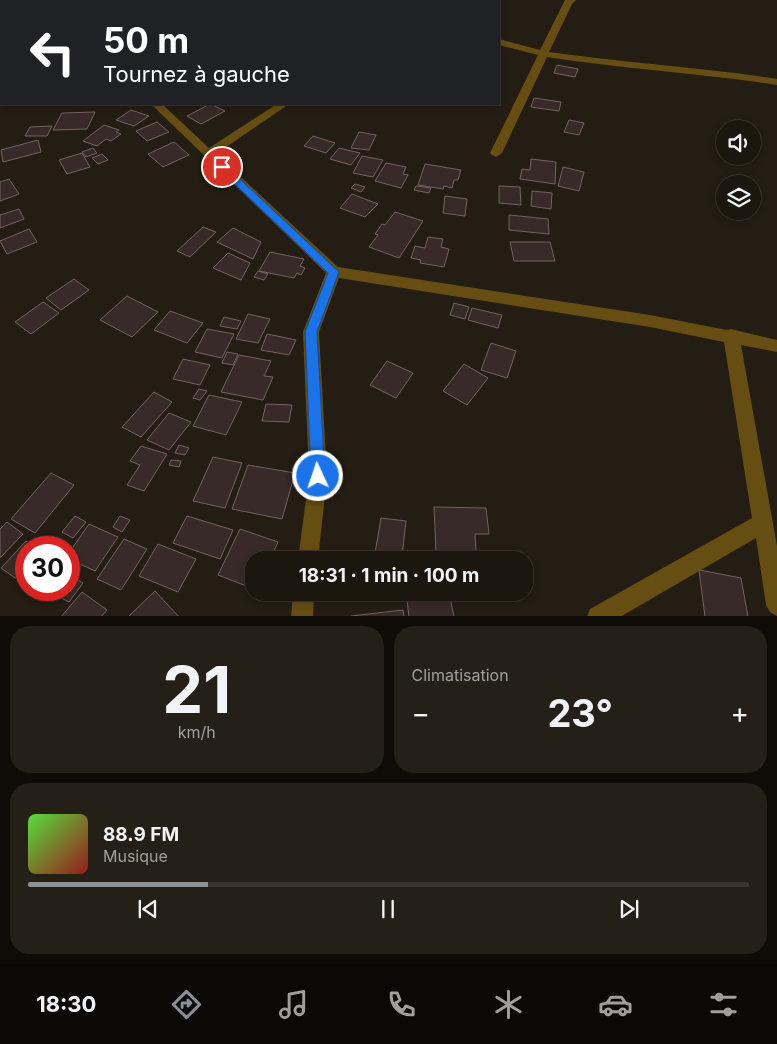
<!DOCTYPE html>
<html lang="fr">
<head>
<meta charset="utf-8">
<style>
  :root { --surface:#1b160e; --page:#241f17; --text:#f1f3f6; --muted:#a09f9e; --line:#39352e; --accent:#8c9099 }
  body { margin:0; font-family:Inter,sans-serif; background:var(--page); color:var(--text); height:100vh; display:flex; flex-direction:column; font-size:19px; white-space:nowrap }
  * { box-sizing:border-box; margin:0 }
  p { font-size:16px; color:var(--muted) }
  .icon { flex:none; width:28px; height:28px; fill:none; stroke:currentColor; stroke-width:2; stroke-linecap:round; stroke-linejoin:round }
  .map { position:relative; height:616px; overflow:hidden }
  .details { display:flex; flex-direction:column; gap:10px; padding:10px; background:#0f0c08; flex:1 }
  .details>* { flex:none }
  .hud { position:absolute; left:0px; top:0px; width:500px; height:105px; box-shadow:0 2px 8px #0003,0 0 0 1px var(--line); background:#202124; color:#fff; overflow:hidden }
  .buttons { position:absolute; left:716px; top:120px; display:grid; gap:10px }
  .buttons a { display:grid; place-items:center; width:45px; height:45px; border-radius:50%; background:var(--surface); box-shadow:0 2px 8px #0003,0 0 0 1px var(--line); font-size:25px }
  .speed { position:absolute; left:15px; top:536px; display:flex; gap:10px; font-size:25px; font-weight:700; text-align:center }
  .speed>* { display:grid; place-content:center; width:65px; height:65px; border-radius:50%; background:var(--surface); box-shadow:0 2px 8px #0003,0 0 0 1px var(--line); line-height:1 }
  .speed .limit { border:8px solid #d22; background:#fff; color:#111 }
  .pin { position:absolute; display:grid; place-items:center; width:42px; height:42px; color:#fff; margin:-21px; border:2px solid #fff; border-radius:50%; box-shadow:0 1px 5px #0007 }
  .me { position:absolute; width:55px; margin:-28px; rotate:357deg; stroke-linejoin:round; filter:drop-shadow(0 0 4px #0008) }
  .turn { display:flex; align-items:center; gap:18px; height:105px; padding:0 20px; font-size:22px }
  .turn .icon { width:65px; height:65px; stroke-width:2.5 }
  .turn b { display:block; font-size:35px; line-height:42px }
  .big { font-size:38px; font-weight:700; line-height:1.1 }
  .details .tile { flex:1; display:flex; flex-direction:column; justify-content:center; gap:8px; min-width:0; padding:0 18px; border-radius:20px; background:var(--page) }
  .details .dial { align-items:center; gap:0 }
  .dial b { font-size:65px; line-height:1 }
  .song { display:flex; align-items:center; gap:15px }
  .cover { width:60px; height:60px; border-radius:8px; background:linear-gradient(135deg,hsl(110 70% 55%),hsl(0 70% 35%)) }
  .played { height:5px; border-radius:2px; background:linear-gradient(90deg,var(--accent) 25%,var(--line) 25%) }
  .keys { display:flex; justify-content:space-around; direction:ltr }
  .heat { display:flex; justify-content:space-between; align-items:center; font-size:28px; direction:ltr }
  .details .tiles { flex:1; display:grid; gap:10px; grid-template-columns:1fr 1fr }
  .tile:last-child { grid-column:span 2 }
  .trip { position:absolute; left:245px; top:551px; width:288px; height:50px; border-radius:20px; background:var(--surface); box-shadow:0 2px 8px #0003,0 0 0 1px var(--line); font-weight:700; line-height:50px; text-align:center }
  .dock { display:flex; height:80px; justify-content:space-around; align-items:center; background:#0b0906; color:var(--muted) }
  .dock .icon { width:35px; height:35px }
  .dock .on { color:var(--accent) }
  .dock b { font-size:22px; color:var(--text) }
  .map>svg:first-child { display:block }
  .building { fill:#382a29; stroke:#736362 }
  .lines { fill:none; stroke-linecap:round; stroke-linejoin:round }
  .street { fill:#664d12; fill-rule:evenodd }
  .route { fill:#1a73e8; stroke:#114b97 }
</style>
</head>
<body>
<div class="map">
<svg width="777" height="617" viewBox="0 0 777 617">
  <rect width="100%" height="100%" fill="#241d13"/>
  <path class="building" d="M 557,65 L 578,69 L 575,77 L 554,73 Z
    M 534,98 L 561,102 L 559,111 L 531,107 Z
    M 210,104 L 225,111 L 201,124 L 187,116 Z
    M 131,110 L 149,116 L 134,126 L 116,120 Z
    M 95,112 L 87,129 L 53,130 L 62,113 Z
    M 569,120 L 584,123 L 579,135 L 564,132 Z
    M 157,122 L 169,132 L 147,141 L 136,131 Z
    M 104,125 L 119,130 L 116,132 L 121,134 L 111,141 L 106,139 L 97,146 L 83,141 Z
    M 52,126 L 47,136 L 25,136 L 30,127 Z
    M 359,132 L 376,135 L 369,150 L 351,148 Z
    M 313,136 L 335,143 L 326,153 L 304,146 Z
    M 38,140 L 41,152 L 3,162 L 1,150 Z
    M 174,142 L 189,155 L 163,167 L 148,154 Z
    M 93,148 L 97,153 L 86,157 L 82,152 Z
    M 339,148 L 360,153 L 351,165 L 330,159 Z
    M 82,153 L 90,167 L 67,174 L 59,160 Z
    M 102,154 L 108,160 L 98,164 L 92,158 Z
    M 362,156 L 383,160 L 373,177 L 353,173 Z
    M 531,159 L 556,162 L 555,184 L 520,179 L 522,169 L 530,170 Z
    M 386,163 L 406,167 L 403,174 L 408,175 L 401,188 L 375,181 Z
    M 425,164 L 461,170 L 458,180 L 454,180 L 452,188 L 444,186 L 443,189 L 418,185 Z
    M 563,167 L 584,172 L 579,191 L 558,186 Z
    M 9,179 L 19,194 L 0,201 L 0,182 Z
    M 355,184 L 365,187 L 361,192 L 351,188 Z
    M 416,186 L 431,188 L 429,193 L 414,190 Z
    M 499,186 L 520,187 L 521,205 L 499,203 Z
    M 532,191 L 552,193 L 551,209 L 531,206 Z
    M 352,194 L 378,204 L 365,217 L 340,208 Z
    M 445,196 L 467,199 L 465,216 L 443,213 Z
    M 19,209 L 24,219 L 0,228 L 0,215 Z
    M 395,212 L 423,221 L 399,258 L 369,247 L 378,235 L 375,234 L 382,224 L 385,225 Z
    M 509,215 L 548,219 L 549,234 L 509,230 Z
    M 203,227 L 216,232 L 190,257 L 177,251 Z
    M 233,228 L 261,242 L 253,259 L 217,242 Z
    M 29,229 L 37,242 L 7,254 L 0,241 Z
    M 428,237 L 443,239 L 441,247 L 449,249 L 444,267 L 420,263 L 421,260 L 411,258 L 415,246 L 425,248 Z
    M 510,242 L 550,242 L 555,261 L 514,261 Z
    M 270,252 L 304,259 L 300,266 L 305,268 L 301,275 L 297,273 L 294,278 L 259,271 Z
    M 228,253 L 250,263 L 241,280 L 213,268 Z
    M 258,271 L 268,274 L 264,280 L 254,277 Z
    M 74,279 L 89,290 L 61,310 L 46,298 Z
    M 127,296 L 158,312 L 132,337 L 100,320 Z
    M 43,302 L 59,313 L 31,334 L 15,322 Z
    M 454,303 L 469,307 L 465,319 L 450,315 Z
    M 472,308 L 502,315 L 498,328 L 468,320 Z
    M 170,311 L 203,323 L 187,343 L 154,330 Z
    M 248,314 L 270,319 L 258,343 L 236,339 Z
    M 224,317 L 241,321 L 237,329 L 220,326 Z
    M 207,329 L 234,334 L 222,358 L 195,352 Z
    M 267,334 L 296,340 L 289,355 L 261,350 Z
    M 491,343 L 516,351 L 507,378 L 481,370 Z
    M 227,352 L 238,354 L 233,365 L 222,363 Z
    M 239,355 L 271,361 L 264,376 L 273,377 L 263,400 L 221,392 Z
    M 183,359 L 210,365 L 200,385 L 173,379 Z
    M 387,361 L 413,373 L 396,398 L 370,385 Z
    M 464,364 L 488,378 L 467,405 L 443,391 Z
    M 199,389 L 207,391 L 200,400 L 193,398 Z
    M 154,392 L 172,402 L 141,437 L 122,427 Z
    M 209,395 L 242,402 L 226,435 L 193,426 Z
    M 266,404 L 292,405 L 289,422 L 262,421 Z
    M 169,413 L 191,422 L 169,450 L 147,440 Z
    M 179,445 L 189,448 L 185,455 L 175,453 Z
    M 141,446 L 167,454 L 144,491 L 127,485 L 140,465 L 130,461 Z
    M 213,457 L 242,463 L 225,508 L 193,501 Z
    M 171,460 L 181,461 L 179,467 L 169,465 Z
    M 248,465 L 295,473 L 282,519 L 232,509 Z
    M 51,473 L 74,485 L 35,533 L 11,519 Z
    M 434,507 L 486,508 L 489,534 L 475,534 L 476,551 L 436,551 Z
    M 75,516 L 86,522 L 73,538 L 62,532 Z
    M 120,516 L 130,520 L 122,532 L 113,527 Z
    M 187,516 L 233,530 L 220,559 L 173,543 Z
    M 381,518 L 406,521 L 402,557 L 375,553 Z
    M 7,522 L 23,534 L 0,558 L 0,529 Z
    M 89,524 L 118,537 L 95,571 L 69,559 L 69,553 Z
    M 240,529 L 278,542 L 270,560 L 254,560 L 254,589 L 218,575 Z
    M 124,539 L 147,549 L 121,590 L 97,579 Z
    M 26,541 L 36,548 L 26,548 L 25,585 L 1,568 Z
    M 158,544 L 196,559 L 178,592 L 139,576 Z
    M 699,570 L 741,578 L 748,617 L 705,617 Z
    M 69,575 L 83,583 L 69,602 L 54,594 L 57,590 L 69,590 Z
    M 155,591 L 179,617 L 128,617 Z
    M 82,592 L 107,610 L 101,617 L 61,617 Z
    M 406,592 L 449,592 L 454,617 L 409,617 Z
    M 403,610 L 404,617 L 351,617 L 351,616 Z"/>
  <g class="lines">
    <path class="street" d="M 376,0 L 387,0 L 387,1 L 377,1 Z
      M 565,0 L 576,0 L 572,4 L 549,52 C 625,63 701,67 777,79 L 777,85 C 700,73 623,69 547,57 L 502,153 L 496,157 L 492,155 L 490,153 L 538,55 L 499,45 L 499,39 L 540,50 Z
      M 0,95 L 1,95 L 1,101 L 0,101 Z
      M 151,104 L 162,104 L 209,148 L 277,104 L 289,104 L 216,154 L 338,267 L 650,315 L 727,330 L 731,329 L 777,340 L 777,352 L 741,345 L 777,546 L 777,616 L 770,612 L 766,605 L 756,538 L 620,617 L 587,617 L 590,609 L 752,518 L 724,342 L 650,327 L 339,278 L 319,332 L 327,476 L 318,560 L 298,560 L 309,476 L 303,332 L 326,273 Z
      M 293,592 L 314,592 L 313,617 L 291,617 Z"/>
  </g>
  <path class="route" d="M 219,165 L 225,165 L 339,272 L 317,332 L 325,476 L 323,480 L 318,482 L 313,480 L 311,476 L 305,332 L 328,273 L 219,169 Z"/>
</svg>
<div class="buttons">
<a><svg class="icon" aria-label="sound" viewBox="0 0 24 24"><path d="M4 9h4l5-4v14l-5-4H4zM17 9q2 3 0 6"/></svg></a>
<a><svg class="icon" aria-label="layers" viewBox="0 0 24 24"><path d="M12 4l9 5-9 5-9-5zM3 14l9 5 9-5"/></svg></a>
</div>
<div class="speed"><div class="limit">30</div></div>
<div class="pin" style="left:222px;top:167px;background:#d93025"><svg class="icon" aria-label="arrive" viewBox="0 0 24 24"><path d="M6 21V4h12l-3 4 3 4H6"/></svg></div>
<svg class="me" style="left:318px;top:476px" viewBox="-20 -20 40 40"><circle r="17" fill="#1a73e8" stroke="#fff" stroke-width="3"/><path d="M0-11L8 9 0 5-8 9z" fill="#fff"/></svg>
<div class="trip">18:31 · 1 min · 100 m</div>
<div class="hud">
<div class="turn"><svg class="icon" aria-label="left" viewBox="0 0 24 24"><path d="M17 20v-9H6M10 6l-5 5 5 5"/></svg><div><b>50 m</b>Tournez à gauche</div></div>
</div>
</div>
<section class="details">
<div class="tiles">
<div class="tile dial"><b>21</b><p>km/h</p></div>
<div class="tile"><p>Climatisation</p>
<div class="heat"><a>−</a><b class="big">23°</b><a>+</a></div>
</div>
<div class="tile">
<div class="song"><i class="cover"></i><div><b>88.9 FM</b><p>Musique</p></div></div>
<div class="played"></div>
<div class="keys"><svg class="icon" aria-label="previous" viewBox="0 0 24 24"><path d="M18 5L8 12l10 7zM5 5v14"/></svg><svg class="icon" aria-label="pause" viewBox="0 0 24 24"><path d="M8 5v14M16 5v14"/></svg><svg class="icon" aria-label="next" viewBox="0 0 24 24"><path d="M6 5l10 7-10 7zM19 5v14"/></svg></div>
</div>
</div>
</section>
<nav class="dock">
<b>18:30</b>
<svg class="icon on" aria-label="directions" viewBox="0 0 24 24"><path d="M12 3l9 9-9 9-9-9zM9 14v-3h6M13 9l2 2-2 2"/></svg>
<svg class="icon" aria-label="music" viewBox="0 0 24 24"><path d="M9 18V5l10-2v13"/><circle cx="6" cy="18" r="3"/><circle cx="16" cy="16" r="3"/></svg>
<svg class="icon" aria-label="phone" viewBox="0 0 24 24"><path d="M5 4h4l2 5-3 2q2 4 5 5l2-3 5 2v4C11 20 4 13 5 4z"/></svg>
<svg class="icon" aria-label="climate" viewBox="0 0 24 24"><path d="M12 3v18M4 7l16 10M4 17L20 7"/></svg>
<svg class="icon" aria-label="car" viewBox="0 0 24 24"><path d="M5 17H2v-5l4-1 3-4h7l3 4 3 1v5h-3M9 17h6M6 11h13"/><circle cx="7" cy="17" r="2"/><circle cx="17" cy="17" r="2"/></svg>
<svg class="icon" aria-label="filters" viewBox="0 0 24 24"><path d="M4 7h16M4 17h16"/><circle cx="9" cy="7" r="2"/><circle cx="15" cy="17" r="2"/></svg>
</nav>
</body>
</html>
